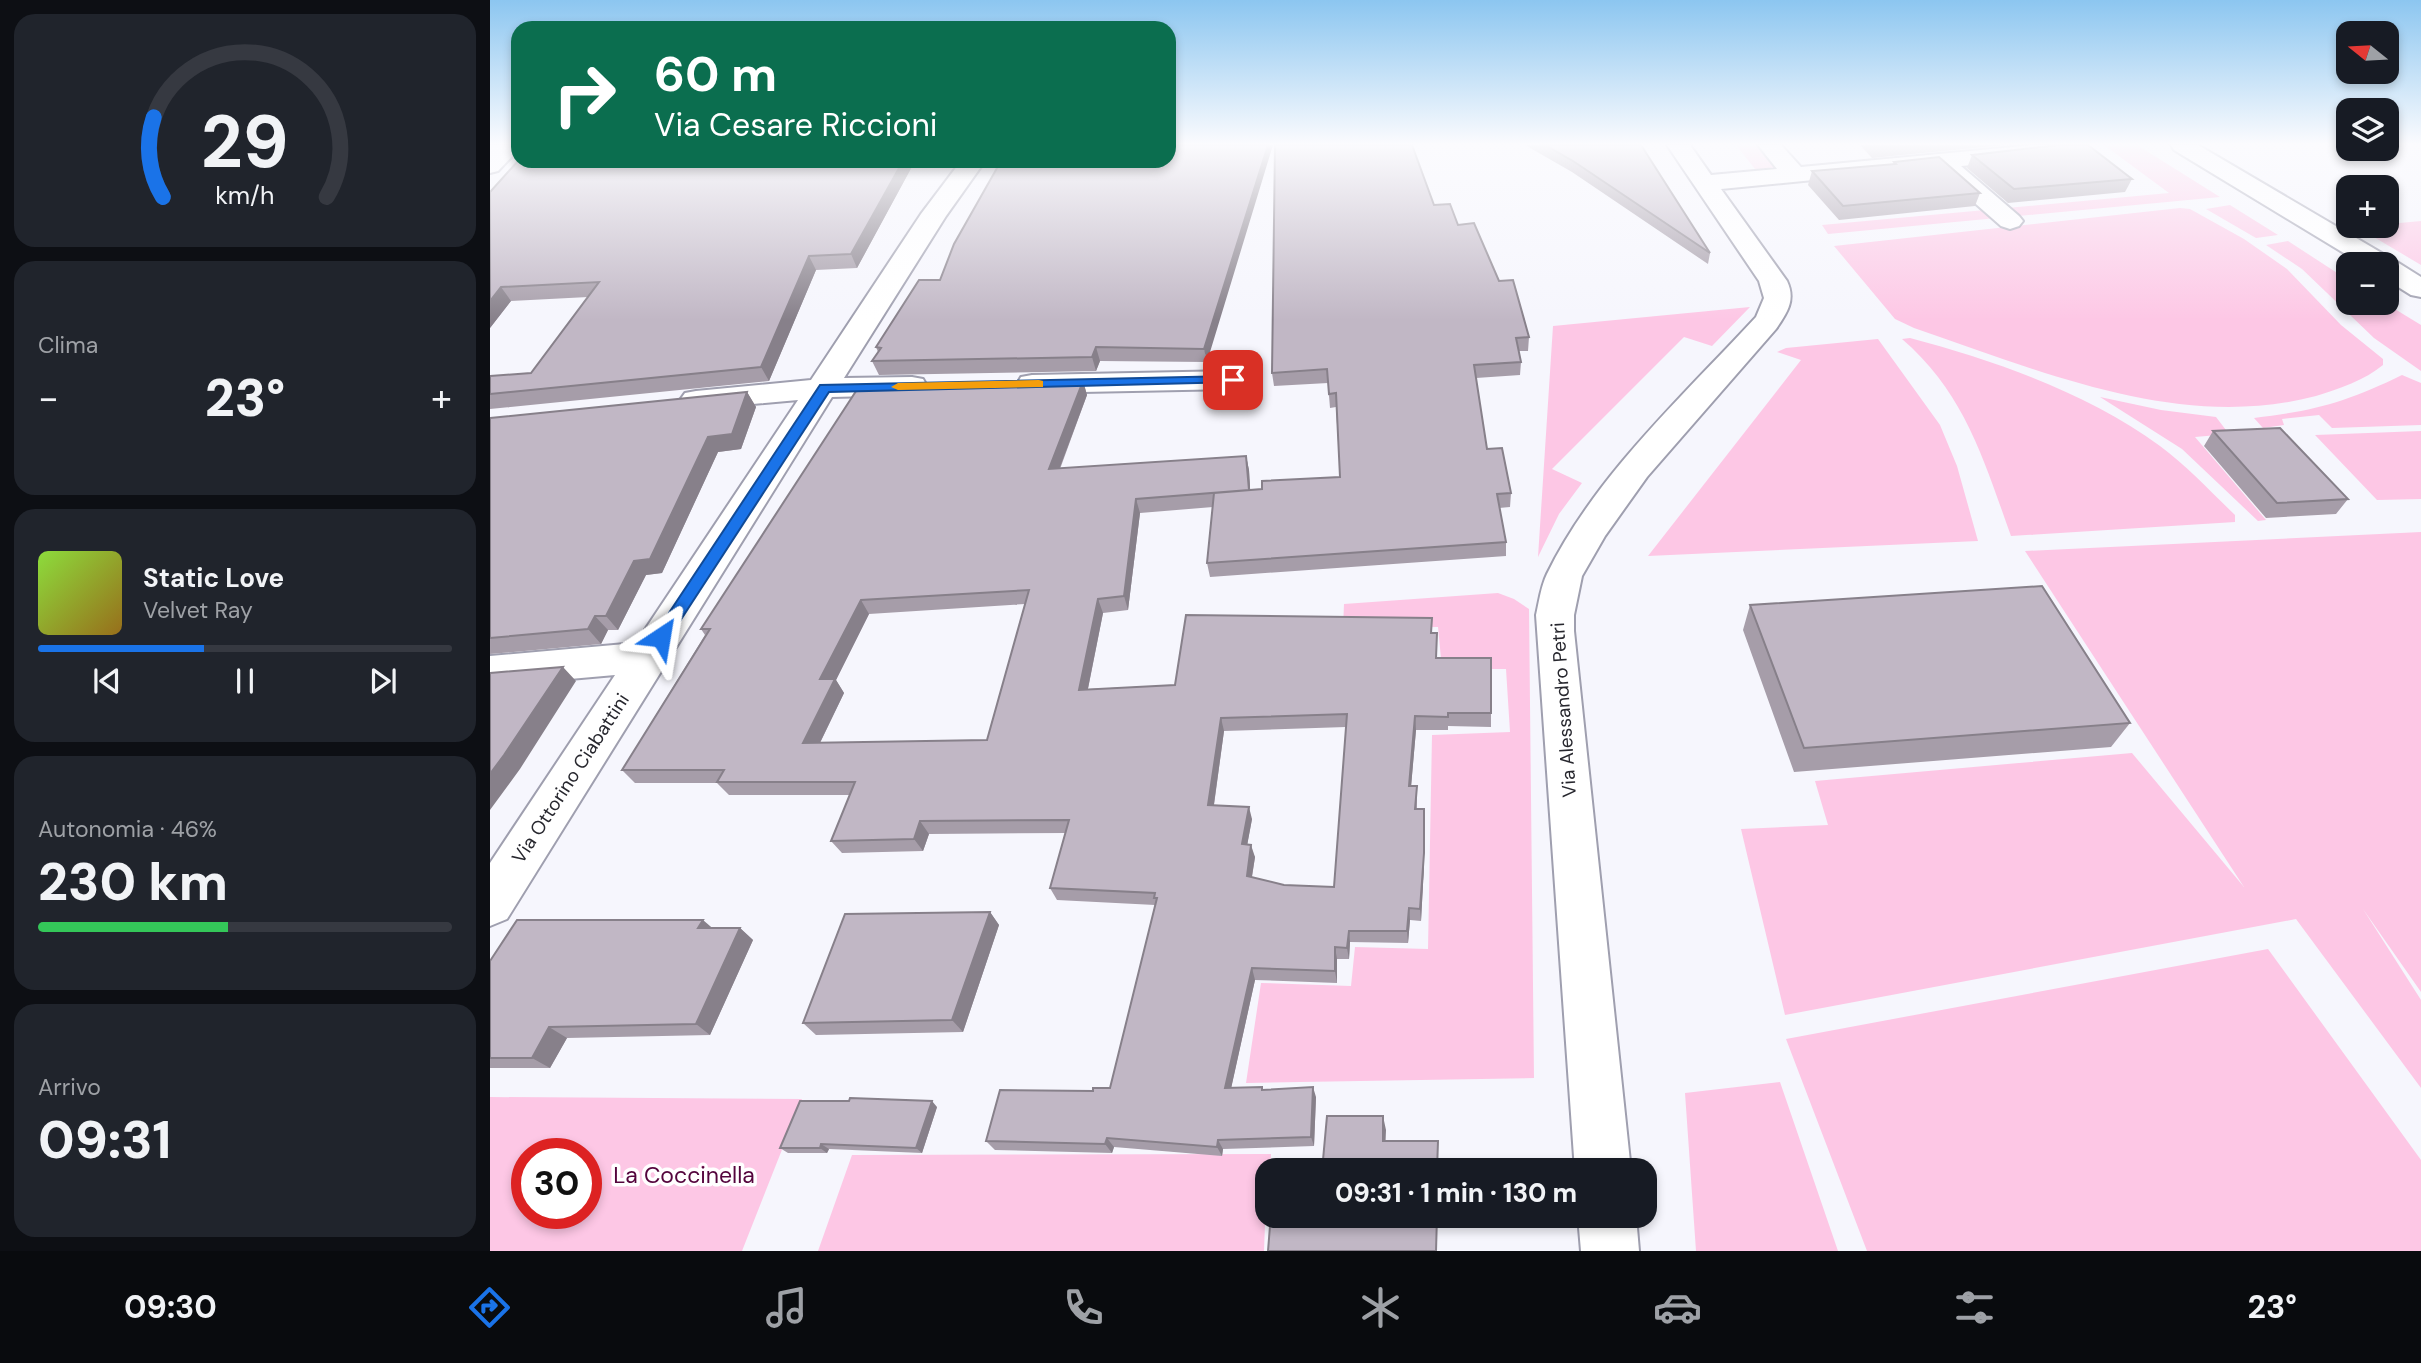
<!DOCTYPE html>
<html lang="it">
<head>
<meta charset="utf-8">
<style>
  :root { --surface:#171b24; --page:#20242c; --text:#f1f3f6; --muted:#9ea1a6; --line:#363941; --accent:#1a73e8 }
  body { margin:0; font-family:"DM Sans",sans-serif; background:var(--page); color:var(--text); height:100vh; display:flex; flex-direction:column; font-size:26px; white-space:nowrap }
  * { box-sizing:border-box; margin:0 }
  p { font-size:23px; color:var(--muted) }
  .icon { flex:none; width:38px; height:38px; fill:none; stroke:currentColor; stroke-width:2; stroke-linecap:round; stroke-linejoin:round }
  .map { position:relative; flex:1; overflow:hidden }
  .panel { display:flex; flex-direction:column; gap:14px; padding:14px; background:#0d0f14; width:490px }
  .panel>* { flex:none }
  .hud { position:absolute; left:21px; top:21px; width:665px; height:147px; border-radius:21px; box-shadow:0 4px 10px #0003; background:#0b6e4f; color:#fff; overflow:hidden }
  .needle { width:46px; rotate:288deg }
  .buttons { position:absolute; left:1846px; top:21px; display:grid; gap:14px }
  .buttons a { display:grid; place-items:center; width:63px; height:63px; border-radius:14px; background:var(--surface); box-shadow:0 4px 10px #0003; font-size:35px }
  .speed { position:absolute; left:21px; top:1138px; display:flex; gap:14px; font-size:35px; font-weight:700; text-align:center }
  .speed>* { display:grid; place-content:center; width:91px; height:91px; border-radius:50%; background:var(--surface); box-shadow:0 4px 10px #0003; line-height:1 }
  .speed .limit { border:10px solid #d22; background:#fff; color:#111 }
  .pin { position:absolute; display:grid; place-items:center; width:60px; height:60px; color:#fff; margin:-30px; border-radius:14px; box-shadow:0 4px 10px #0006 }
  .me { position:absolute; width:77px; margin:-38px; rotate:33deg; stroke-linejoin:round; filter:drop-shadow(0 0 5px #0008) }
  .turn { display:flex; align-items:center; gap:24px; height:147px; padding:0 28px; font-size:32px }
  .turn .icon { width:91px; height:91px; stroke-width:2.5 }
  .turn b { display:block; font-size:49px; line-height:60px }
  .big { font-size:52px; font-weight:800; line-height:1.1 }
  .panel .widget { flex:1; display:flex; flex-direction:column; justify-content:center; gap:10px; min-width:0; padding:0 24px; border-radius:21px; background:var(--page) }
  .panel .dial { align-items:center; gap:0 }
  .dial svg { height:182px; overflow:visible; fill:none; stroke:var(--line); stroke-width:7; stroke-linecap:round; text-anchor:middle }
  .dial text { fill:var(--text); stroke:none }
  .song { display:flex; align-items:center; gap:21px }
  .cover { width:84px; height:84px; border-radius:10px; background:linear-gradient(135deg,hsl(90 70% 55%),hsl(40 70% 35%)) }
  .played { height:7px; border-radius:4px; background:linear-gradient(90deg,var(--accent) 40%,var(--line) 40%) }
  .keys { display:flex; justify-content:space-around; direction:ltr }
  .heat { display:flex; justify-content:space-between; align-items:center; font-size:38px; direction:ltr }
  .charge { height:10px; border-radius:5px; background:linear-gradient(90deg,#34c759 46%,var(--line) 0) }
  .trip { position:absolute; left:765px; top:1158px; width:402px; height:70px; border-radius:21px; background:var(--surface); box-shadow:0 4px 10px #0003; font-weight:800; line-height:70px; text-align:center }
  .dock { display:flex; height:112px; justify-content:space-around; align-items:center; background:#090b0e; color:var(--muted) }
  .dock .icon { width:49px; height:49px }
  .dock .selected { color:var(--accent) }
  .dock b { font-size:32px; color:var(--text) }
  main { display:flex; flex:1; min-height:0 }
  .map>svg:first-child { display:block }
  .green { fill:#fdc7e5; fill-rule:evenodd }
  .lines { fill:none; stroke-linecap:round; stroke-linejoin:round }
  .street-casing { stroke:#9f9faf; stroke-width:4 }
  .secondary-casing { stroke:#9f9faf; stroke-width:4 }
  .street { fill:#fff; fill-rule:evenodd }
  .secondary { fill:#fff; fill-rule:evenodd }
  .wall { fill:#a69da9; fill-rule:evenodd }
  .shaded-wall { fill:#87808a }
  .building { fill:#c1b7c5; stroke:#87808a; stroke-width:2; fill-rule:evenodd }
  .route { fill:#1a73e8; stroke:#114b97; stroke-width:2 }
  .slow { fill:#f59e0b }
  .labels { text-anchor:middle; stroke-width:7; stroke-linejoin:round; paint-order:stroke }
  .street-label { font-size:19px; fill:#27272e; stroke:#fff }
  .near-park-label { font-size:23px; fill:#54053d; stroke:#fff }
</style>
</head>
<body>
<main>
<section class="panel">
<div class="widget dial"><svg viewBox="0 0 100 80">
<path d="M14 69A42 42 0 1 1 86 69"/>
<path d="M14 69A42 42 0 0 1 10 34" stroke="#1a73e8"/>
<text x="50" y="56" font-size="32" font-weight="700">29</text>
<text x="50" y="72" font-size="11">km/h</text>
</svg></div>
<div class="widget"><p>Clima</p>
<div class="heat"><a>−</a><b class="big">23°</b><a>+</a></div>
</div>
<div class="widget">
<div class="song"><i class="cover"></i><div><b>Static Love</b><p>Velvet Ray</p></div></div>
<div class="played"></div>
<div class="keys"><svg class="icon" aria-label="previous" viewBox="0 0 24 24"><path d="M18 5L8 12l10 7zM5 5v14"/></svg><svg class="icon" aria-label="pause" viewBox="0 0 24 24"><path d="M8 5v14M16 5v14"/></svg><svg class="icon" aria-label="next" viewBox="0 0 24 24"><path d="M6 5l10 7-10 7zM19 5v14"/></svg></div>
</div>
<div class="widget"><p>Autonomia · 46%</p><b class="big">230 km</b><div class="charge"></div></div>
<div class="widget"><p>Arrivo</p><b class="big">09:31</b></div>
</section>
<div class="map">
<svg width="1931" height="1251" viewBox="0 0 1931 1251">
  <rect width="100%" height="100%" fill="#f6f6fd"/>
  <path class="green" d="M 1246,145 L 1274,145 L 1295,172 L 1269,174 Z
    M 1614,145 L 1647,145 L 1730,197 L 1338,234 L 1332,225 L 1679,193 Z
    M 1740,205 L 1788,235 L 1766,238 L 1716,209 Z
    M 1690,208 L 1700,209 L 1754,239 L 1797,269 L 1851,325 L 1893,359 L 1893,365 C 1875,380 1849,389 1826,396 C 1690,432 1551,371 1424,328 L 1405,319 L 1344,246 Z
    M 1931,221 L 1931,265 L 1867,227 Z
    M 1798,241 L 1858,280 L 1858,303 L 1895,303 L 1931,325 L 1931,371 L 1884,338 L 1812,269 L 1776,245 Z
    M 1260,307 L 1222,346 L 1194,337 L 1062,469 L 1092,483 L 1069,514 L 1048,557 L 1063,326 Z
    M 1420,338 C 1506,361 1598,393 1670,446 C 1697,466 1720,491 1745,515 L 1745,522 L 1521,536 C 1494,461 1475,393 1412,339 Z
    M 1388,339 L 1450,425 L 1467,466 L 1488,541 L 1158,556 L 1311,360 L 1287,352 L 1296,348 Z
    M 1912,375 L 1931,383 L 1931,425 L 1842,428 L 1829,415 L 1792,419 L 1794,425 L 1773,428 L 1764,418 C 1824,411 1857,402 1912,375 Z
    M 1610,397 L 1671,410 L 1726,417 L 1739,434 L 1705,437 L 1776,520 L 1768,521 L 1692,449 Z
    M 1931,431 L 1931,499 L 1887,500 L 1825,435 Z
    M 1931,532 L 1931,992 L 1873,909 L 1931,1000 L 1931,1088 L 1806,919 L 1295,1015 L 1251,829 L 1338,825 L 1325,781 L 1642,753 L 1754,887 L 1535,551 Z
    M 1008,593 L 1024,599 L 1039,609 L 1044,1078 L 756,1083 L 771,983 L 861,986 L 865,947 L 938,949 L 942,735 L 1020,732 L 1016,669 L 952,669 L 948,627 L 853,628 L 854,604 Z
    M 1778,949 L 1931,1160 L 1931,1251 L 1377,1251 L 1296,1039 Z
    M 1290,1082 L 1348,1251 L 1206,1251 L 1195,1093 Z
    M 0,1097 L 312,1099 L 252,1251 L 0,1251 ZM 37,1153 L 96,1153 L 96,1213 L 37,1213 Z
    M 781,1154 L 780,1171 L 777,1171 L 774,1251 L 328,1251 L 362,1155 Z"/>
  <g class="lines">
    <defs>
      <path id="street" d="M 7,145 L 28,145 L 28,150 L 8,171 L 0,173 L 0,152 Z
        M 1177,145 L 1200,145 L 1221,175 L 1287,169 L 1268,145 L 1291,145 L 1311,167 L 1545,145 L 1587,145 L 1590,149 L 1586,154 L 1578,156 L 1471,166 L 1529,216 L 1533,221 L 1529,226 L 1520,229 L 1511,226 L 1445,168 L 1231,189 L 1297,281 C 1306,300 1297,313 1286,329 L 1157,477 L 1115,536 L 1092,576 L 1084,615 L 1084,631 L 1141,1171 L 1085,1171 L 1046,615 C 1049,602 1051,586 1057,574 C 1104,477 1194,395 1266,317 L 1274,298 L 1269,281 Z
        M 471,161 L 495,161 L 456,216 L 354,378 L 422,377 L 433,379 L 437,386 L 433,393 L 422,395 L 342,397 L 17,919 L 0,926 L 0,863 L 125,675 L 0,686 L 0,656 L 146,643 L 308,400 L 206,409 L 195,407 L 190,400 L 195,393 L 206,391 L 321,380 L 431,214 Z
        M 743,371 L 754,374 L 758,380 L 754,386 L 743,389 L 542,393 L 531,391 L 527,384 L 531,377 L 542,375 Z
        M 1088,1216 L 1146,1216 L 1149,1251 L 1091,1251 Z"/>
      <path id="secondary" d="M 0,145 L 28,145 L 28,154 L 0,156 Z
        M 1681,145 L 1708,145 L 1907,262 L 1931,277 L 1931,297 L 1921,295 L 1897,280 L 1897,264 L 1872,264 L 1684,150 Z"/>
    </defs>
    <use href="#street" class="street-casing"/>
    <use href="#secondary" class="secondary-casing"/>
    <use href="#street" class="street"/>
    <use href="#secondary" class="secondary"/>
  </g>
  <path class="wall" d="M 1035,145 L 1151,145 L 1220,253 L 1218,264 L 1082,172 Z
    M 1370,145 L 1516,145 L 1382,158 Z
    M 1482,155 L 1642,179 L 1635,192 L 1518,203 L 1477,168 Z
    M 28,161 L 425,161 L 367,268 L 326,270 L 279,381 L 0,409 L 0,376 L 41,373 L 98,297 L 21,301 L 0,328 Z
    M 679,161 L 717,362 L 610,361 L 606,371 L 389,375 L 382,361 L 388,352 L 386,347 L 450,280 Z
    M 1404,162 L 1490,193 L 1485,206 L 1349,220 L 1318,185 L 1322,171 L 1403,164 Z
    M 944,205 L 968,225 L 1009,281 L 1039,337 L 1038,351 L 1029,351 L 1031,362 L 1030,375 L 986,378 L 997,449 L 1021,493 L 1020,507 L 1009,508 L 1016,542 L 1016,556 L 720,577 L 717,563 L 723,507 L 650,513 L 638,610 L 613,613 L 598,689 L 685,685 L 942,633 L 947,658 L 1001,713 L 1001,727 L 958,726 L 958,730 L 926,730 L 921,786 L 927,786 L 927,809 L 934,821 L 934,866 L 931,921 L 920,920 L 918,943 L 860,942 L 859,959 L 847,959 L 847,983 L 765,980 L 741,1088 L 773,1090 L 826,1097 L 824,1146 L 733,1149 L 732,1156 L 624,1147 L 622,1153 L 505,1150 L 496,1141 L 603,1091 L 620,1088 L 665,905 L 567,900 L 560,888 L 576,833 L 439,834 L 433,851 L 352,853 L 341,841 L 360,795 L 239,795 L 227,783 L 145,783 L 132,770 L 215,635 L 211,629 L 593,381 L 597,395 L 570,469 L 756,456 L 759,470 L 760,490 L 772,489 L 850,477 L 846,407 L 840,408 L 838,383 L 784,386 L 782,373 ZM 535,604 L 497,740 L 330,743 L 354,693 L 346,680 L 379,614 ZM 856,727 L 844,887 L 794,885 L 762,877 L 765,857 L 757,845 L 762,819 L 724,805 L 734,731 Z
    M 257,392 L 266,407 L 251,449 L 228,452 L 172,573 L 156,575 L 128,630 L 118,630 L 111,644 L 0,654 L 0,418 Z
    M 1723,431 L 1858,499 L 1846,514 L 1776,518 L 1714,446 Z
    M 1260,605 L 1640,723 L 1621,747 L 1304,772 L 1253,630 Z
    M 500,912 L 509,925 L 473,1032 L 326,1035 L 313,1023 Z
    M 222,928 L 250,928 L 263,940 L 220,1035 L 77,1038 L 60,1068 L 0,1068 L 0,961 Z
    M 447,1107 L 432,1153 L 339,1149 L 337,1153 L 298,1153 L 290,1148 Z"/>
  <path class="shaded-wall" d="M 778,145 L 783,145 L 717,362 L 714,349 Z
    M 413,161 L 425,161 L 367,268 L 361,254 Z
    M 319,256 L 326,270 L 279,381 L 271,367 Z
    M 11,287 L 21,301 L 0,328 L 0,301 Z
    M 606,347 L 610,361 L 606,371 L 602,357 Z
    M 593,381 L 597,395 L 564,483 L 559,469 Z
    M 257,392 L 266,407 L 251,449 L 228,452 L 172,573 L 156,575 L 128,630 L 116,616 L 144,561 L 218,437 Z
    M 756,456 L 759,470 L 761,504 L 759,490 Z
    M 646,499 L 650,513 L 638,610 L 634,596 Z
    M 608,599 L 613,613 L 595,703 L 589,690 Z
    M 371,600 L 379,614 L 346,680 L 354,693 L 323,757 L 313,743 L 330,679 Z
    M 105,616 L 118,630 L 111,644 L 98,629 Z
    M 73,667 L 86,681 L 30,769 L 0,810 L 0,774 Z
    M 925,716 L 926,730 L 920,799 L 919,786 Z
    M 731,718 L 734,731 L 722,818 L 718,805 Z
    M 759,807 L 762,819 L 755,857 L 752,844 Z
    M 934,809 L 934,866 L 931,921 L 930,909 Z
    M 430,821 L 439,834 L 433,851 L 424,839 Z
    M 761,845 L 765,857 L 760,888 L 757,876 Z
    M 919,908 L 920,920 L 918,943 L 917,931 Z
    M 500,912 L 509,925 L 473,1032 L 462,1020 Z
    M 213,920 L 227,932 L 208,928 Z
    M 250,928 L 263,940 L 220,1035 L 206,1024 Z
    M 859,931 L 860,942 L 859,959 L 857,948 Z
    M 845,947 L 847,959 L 847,983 L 845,971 Z
    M 762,968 L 765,980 L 739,1098 L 735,1088 Z
    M 59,1027 L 77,1038 L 60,1068 L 42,1058 Z
    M 823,1087 L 826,1097 L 824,1146 L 821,1137 Z
    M 442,1101 L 447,1107 L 432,1153 L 426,1148 Z
    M 893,1116 L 896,1130 L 895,1155 L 893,1141 Z
    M 617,1138 L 624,1147 L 622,1153 L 615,1144 Z
    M 728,1140 L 733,1149 L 732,1156 L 727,1147 Z
    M 331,1144 L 339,1149 L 337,1153 L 330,1148 Z"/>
  <path class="building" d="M 679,145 L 778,145 L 714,349 L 606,347 L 602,357 L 382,361 L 391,348 L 386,347 L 429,280 L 450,280 L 464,244 L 511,161 L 679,161 Z
    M 785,145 L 922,145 L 944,205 L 960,204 L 968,225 L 984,223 L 1009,281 L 1023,280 L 1039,337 L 1026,338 L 1031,362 L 984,365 L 997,449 L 1012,448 L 1021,493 L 1007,494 L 1016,542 L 717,563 L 724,493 L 772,489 L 772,481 L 850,477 L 846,393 L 839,394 L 837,369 L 782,373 Z
    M 1055,145 L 1151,145 L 1220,253 L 1083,161 Z
    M 1568,145 L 1598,145 L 1642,179 L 1524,189 L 1482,155 Z
    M 1449,157 L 1490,193 L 1353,206 L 1322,171 L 1406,164 L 1404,162 Z
    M 28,161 L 413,161 L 361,254 L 319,256 L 271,367 L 0,394 L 0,376 L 41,373 L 109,282 L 11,287 L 0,301 L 0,192 Z
    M 593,381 L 559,469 L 756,456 L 759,490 L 646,499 L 634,596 L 608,599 L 589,690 L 685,685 L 696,615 L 942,618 L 941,633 L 947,633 L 946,658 L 1001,658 L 1001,713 L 958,713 L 958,717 L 925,716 L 919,786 L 927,786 L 925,809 L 934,809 L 934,853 L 930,909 L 919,908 L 917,931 L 859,931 L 857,948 L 845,947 L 845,971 L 762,968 L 735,1088 L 772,1087 L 772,1090 L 823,1087 L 821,1137 L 728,1140 L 727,1147 L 617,1138 L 615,1144 L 496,1141 L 510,1090 L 603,1091 L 603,1088 L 620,1088 L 667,898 L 664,898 L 665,893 L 560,888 L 579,820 L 430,821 L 424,839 L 341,841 L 365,782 L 227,782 L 234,770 L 132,770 L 220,629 L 211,629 L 370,385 ZM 539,590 L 497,740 L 313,743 L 345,679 L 330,679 L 371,600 ZM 857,714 L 844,887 L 794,885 L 757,876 L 761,845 L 752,844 L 759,807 L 718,805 L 731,718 Z
    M 257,392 L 242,434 L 218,437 L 160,559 L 144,561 L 116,616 L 105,616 L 98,629 L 0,638 L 0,418 Z
    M 1790,428 L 1858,499 L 1787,503 L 1723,431 Z
    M 1552,586 L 1640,723 L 1314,748 L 1260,605 Z
    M 73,667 L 14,755 L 0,774 L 0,673 Z
    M 500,912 L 462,1020 L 313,1023 L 355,914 Z
    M 27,920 L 213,920 L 208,928 L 250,928 L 206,1024 L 59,1027 L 42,1058 L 0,1058 L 0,961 Z
    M 360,1098 L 442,1101 L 426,1148 L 331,1144 L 330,1148 L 290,1148 L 310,1101 L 359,1101 Z
    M 837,1116 L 893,1116 L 893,1141 L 948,1141 L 947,1171 L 832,1171 Z
    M 809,1216 L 947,1216 L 946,1251 L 778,1251 L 780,1226 L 808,1227 Z"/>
  <linearGradient id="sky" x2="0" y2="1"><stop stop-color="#8cc6f0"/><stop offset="0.45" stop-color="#fbfbfe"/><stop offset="1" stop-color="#fbfbfe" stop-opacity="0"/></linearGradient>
  <rect width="1931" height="320" fill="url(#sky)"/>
  <path class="route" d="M 743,376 L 747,377 L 747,382 L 339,392 L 177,641 L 171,643 L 163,637 L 330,385 Z"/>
  <path class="slow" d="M 549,380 L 553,381 L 553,387 L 408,390 L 401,387 L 408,383 Z"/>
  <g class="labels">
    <g class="street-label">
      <text transform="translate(1073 710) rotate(-94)" y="7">Via Alessandro Petri</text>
      <text transform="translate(80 778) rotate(-57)" y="7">Via Ottorino Ciabattini</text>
    </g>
    <g class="near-park-label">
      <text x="194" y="1183">La Coccinella</text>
    </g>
  </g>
</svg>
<div class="buttons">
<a><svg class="needle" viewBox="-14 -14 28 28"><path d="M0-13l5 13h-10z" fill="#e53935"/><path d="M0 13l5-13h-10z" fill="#9ea1a6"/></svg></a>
<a><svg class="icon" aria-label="layers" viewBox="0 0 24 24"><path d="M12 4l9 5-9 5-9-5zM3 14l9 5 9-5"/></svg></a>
<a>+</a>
<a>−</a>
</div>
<div class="speed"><div class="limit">30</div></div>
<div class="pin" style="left:743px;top:380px;background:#d93025"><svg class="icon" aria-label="arrive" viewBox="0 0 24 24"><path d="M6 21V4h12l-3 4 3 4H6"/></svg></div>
<svg class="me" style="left:171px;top:637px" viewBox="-20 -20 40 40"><path d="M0-17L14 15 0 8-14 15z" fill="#1a73e8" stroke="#fff" stroke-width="4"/></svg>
<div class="trip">09:31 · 1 min · 130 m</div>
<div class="hud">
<div class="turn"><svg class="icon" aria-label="right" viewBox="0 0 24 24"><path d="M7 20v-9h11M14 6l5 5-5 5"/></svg><div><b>60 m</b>Via Cesare Riccioni</div></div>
</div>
</div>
</main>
<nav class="dock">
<b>09:30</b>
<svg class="icon selected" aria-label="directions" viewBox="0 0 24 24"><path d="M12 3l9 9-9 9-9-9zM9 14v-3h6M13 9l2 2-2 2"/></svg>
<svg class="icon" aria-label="music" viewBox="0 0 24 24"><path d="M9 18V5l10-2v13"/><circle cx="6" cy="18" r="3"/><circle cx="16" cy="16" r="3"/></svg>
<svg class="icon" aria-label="phone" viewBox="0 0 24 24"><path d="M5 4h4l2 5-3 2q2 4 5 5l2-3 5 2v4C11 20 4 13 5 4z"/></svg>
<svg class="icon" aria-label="climate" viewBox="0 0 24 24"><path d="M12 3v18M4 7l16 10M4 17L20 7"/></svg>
<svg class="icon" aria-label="car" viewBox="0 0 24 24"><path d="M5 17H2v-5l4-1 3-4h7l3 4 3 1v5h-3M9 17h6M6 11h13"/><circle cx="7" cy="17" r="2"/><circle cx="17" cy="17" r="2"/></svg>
<svg class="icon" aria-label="filters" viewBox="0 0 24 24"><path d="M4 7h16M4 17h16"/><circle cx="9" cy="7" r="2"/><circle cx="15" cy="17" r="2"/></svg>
<b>23°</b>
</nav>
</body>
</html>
